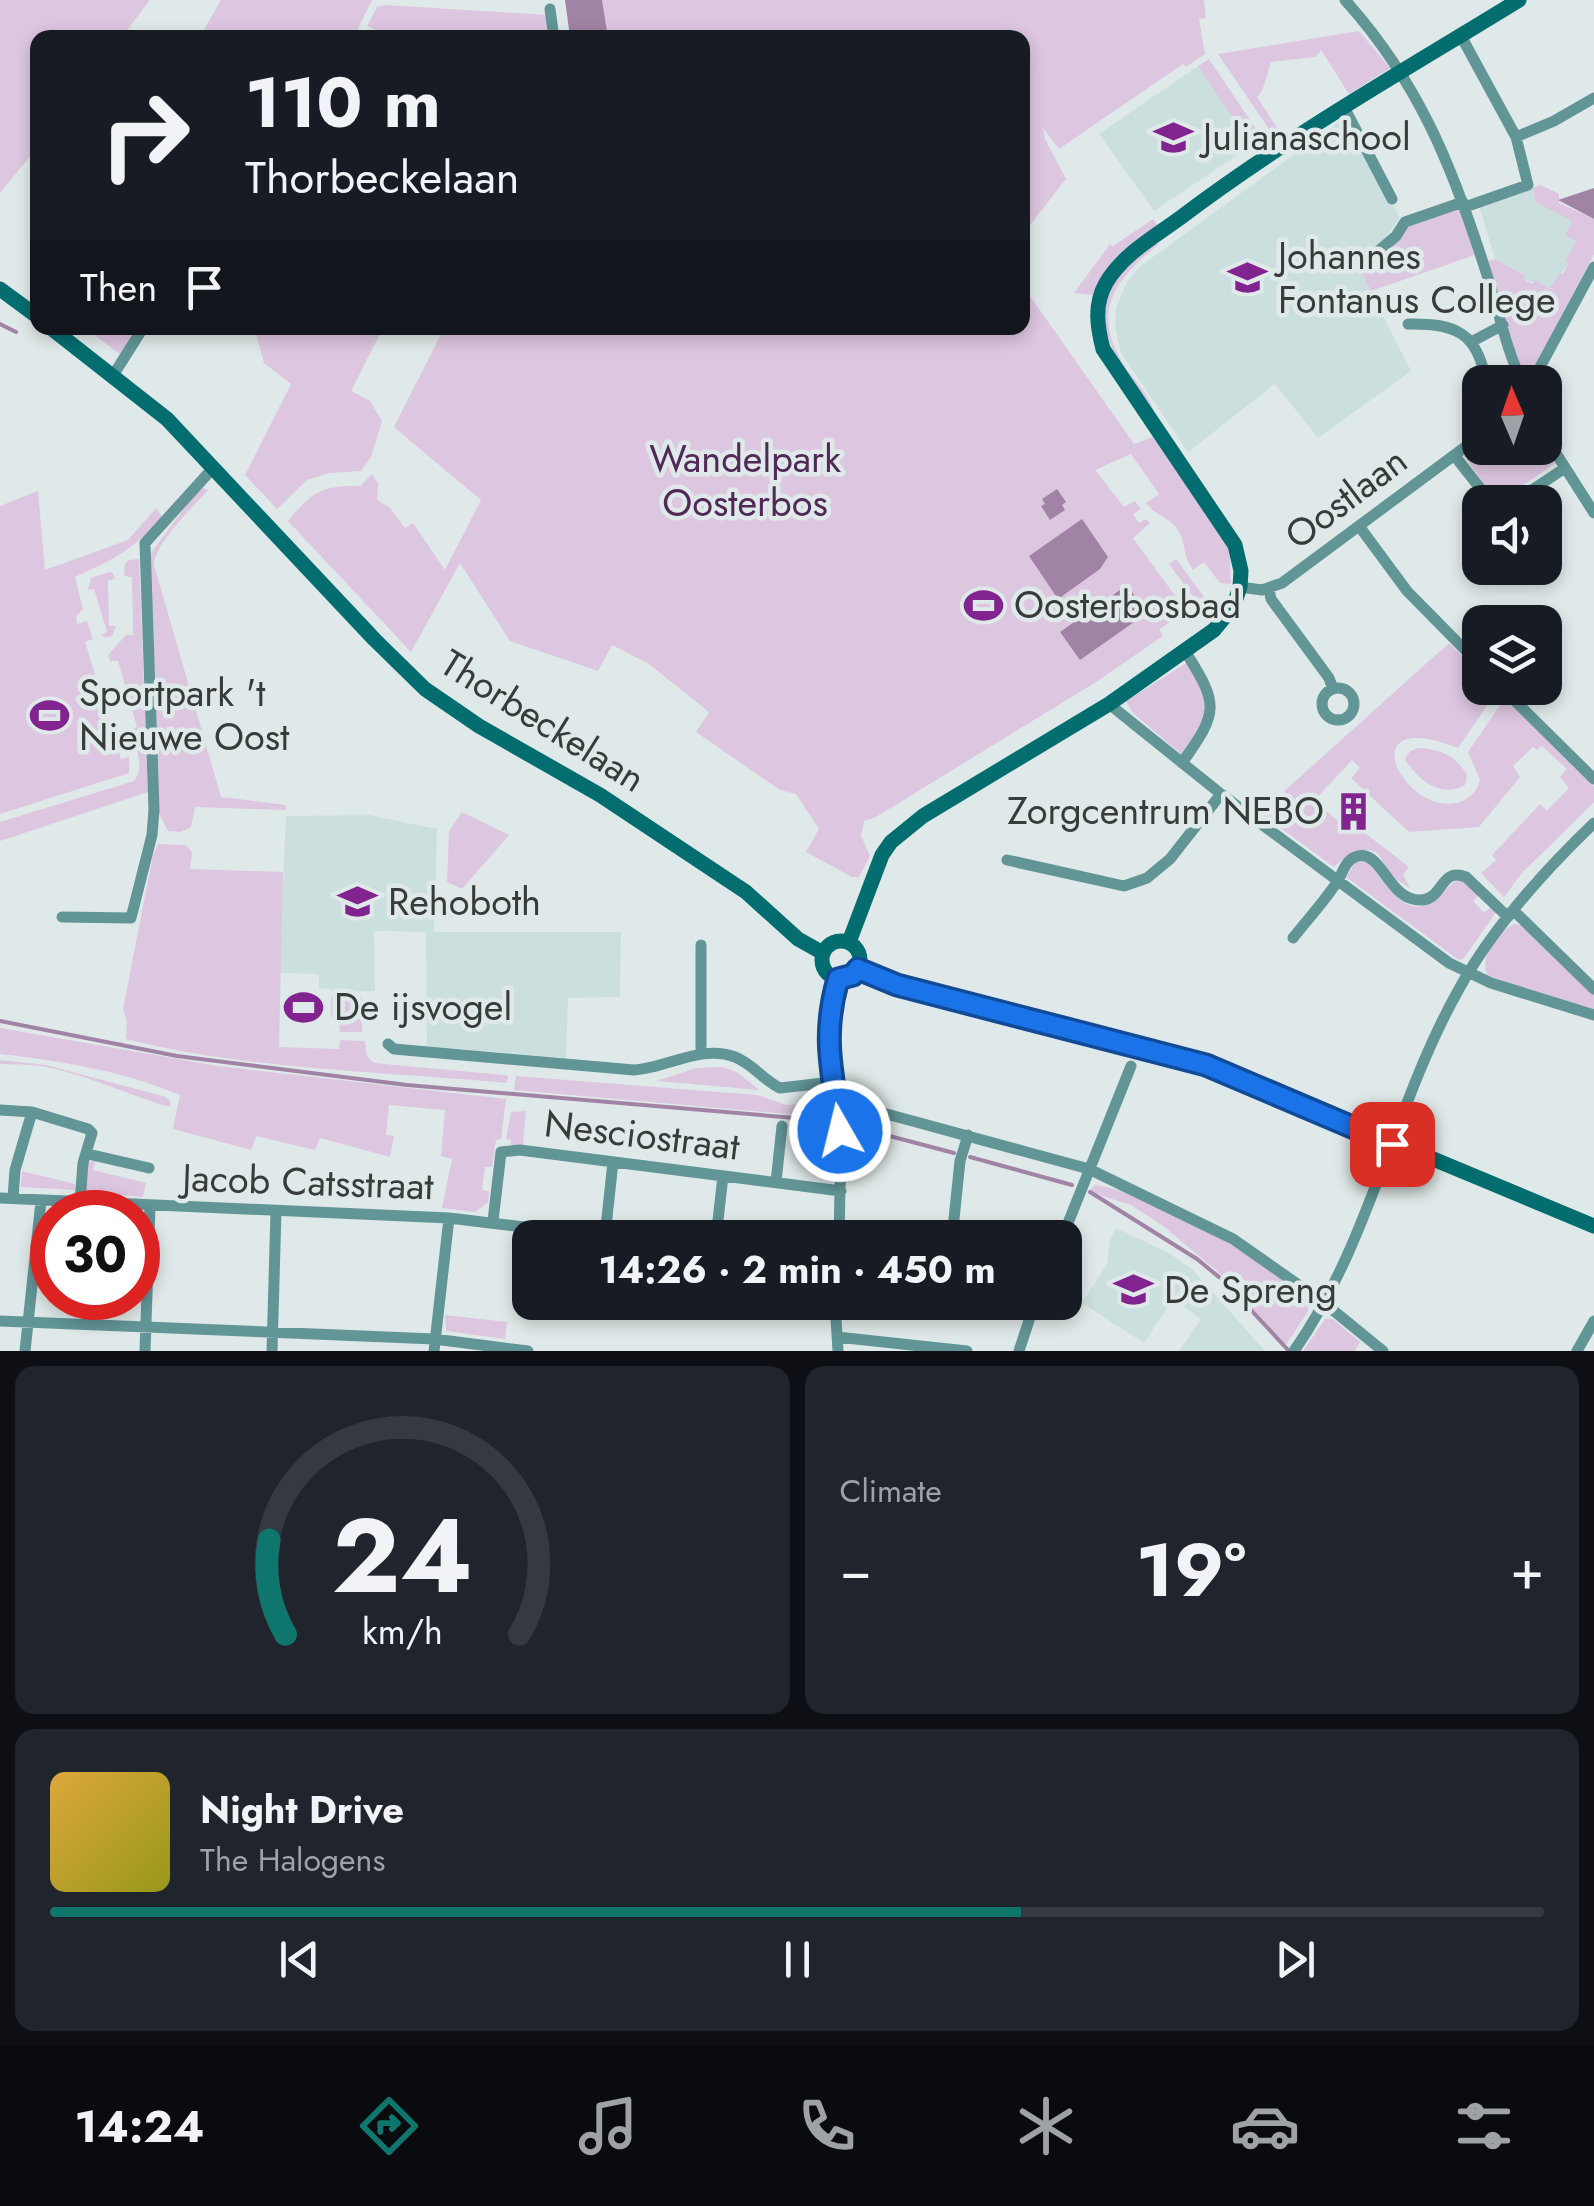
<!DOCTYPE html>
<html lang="en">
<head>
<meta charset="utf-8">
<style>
  :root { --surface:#171b24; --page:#20242c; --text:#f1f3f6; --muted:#9ea1a6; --line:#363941; --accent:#0f766e }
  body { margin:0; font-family:Jost,sans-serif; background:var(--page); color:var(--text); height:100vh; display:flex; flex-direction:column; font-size:38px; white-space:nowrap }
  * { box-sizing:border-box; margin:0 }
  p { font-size:32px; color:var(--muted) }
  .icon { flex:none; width:55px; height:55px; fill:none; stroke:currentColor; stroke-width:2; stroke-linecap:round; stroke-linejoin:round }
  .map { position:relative; height:1351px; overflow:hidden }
  .drawer { display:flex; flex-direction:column; gap:15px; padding:15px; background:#0d0f14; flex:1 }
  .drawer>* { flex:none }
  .top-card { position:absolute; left:30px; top:30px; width:1000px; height:305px; border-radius:20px; box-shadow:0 5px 15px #0003; background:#171b24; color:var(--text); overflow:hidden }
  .needle { width:65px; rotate:358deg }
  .controls { position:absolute; left:1462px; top:365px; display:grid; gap:20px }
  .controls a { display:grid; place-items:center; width:100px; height:100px; border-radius:20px; background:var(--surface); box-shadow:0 5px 15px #0003; font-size:50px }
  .speed { position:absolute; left:30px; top:1190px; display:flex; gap:20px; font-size:50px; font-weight:700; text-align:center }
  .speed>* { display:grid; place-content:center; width:130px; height:130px; border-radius:50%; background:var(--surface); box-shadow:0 5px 15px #0003; line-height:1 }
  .speed .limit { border:15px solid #d22; background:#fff; color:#111 }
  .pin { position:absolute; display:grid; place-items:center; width:85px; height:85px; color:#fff; margin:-42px; border-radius:20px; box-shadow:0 5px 15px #0006 }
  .me { position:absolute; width:110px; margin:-55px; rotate:352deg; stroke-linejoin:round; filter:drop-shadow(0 0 8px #0008) }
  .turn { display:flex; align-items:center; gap:35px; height:210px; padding:0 50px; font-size:45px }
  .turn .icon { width:130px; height:130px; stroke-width:2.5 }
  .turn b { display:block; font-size:70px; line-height:85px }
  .then { display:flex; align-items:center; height:95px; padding:0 50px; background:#0003; gap:20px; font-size:38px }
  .big { font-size:75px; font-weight:700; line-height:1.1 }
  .drawer .widget { flex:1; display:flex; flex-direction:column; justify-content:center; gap:15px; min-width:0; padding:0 35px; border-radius:20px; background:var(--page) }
  .drawer .dial { align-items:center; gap:0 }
  .dial svg { height:260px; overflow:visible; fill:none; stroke:var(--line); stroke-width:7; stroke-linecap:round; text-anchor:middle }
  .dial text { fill:var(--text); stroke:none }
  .song { display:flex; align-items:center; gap:30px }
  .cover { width:120px; height:120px; border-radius:15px; background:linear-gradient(135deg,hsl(40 70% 55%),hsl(60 70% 35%)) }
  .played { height:10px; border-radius:5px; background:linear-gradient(90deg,var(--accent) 65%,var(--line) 65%) }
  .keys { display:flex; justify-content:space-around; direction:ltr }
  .heat { display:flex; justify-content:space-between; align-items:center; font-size:55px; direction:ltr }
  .drawer .tiles { flex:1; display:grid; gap:15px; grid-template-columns:1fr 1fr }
  .widget:last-child { grid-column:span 2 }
  .trip { position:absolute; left:512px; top:1220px; width:570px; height:100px; border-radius:20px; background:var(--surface); box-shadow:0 5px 15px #0003; font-weight:700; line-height:100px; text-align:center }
  .tabs { display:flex; height:160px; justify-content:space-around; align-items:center; background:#090b0e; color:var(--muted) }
  .tabs .icon { width:70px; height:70px }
  .tabs .on { color:var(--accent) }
  .tabs b { font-size:45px; color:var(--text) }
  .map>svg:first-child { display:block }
  .built { fill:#ccdfdf }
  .green { fill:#ddc6e0 }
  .water { fill:#a183a5 }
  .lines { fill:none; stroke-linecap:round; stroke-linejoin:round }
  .stream { stroke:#a183a5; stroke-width:4 }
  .street { stroke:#629596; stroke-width:11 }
  .secondary { stroke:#036d6f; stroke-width:15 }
  .route-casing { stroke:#114b97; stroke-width:25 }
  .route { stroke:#1a73e8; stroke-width:18 }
  .labels { text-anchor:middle; stroke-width:9; stroke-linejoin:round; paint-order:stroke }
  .poi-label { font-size:38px; fill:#383b3b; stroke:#e0e9e9; text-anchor:start }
  .park-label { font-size:38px; fill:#512957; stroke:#e0e9e9 }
  .street-label { font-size:38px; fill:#383b3b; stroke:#e0e9e9 }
</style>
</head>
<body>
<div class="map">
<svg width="1594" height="1351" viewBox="0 0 1594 1351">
  <rect width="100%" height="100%" fill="#e0e9e9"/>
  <path class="built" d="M 1198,66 L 1251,146 L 1154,211 L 1099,134 Z
    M 1343,119 L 1400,218 L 1381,243 L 1356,262 L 1411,371 L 1318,438 L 1275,384 L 1188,452 L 1121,353 L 1115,326 L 1116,308 L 1124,288 L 1138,268 Z
    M 1533,188 L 1535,202 L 1573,221 L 1576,241 L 1565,262 L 1568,264 L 1551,289 L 1523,279 L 1524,274 L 1495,259 L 1479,205 Z
    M 369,815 L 437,829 L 434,932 L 621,932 L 620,997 L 568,998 L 566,1058 L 427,1046 L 426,932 L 374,931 L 375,991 L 332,992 L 332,989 L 319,988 L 319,974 L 279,973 L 286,816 Z
    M 1116,1228 L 1169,1253 L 1192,1269 L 1265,1351 L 1179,1351 L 1201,1319 L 1173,1299 L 1144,1343 L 1082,1303 L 1107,1264 L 1110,1240 Z"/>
  <path class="green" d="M 0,0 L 150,0 L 122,37 L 38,38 L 37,148 L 0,193 Z
    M 221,0 L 372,0 L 354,37 L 200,37 Z
    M 602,0 L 1204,0 L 1206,18 L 1199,19 L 1205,54 L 1186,67 L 1183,64 L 1059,149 L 1043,128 L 1045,139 L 1066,179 L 1023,234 L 1022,38 L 608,37 Z
    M 385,5 L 548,15 L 551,37 L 393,37 L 367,26 L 377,7 Z
    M 1359,31 L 1390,68 L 1349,94 L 1321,50 L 1315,57 L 1271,62 L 1262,91 L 1257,97 L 1280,132 L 1273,135 L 1218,54 Z
    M 1209,59 L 1262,138 L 1251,146 L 1198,66 Z
    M 1541,185 L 1559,194 L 1559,203 L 1594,219 L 1594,254 L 1529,377 L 1522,372 L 1488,261 L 1495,259 L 1525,275 L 1523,279 L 1532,284 L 1535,280 L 1550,289 L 1559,273 L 1563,274 L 1568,264 L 1565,262 L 1576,241 L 1565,236 L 1572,221 L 1535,202 L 1533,188 Z
    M 1457,209 L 1462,214 L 1475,255 L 1371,291 L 1359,268 L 1401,237 L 1410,225 Z
    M 1153,219 L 1158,226 L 1114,259 L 1093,295 L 1074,293 L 1110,244 L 1113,246 Z
    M 1155,242 L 1158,245 C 1111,282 1090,316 1128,371 C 1139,385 1152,399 1155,417 C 1129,377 1080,322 1119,274 C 1129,262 1143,252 1155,242 Z
    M 1023,286 L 1134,444 L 1155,436 L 1229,547 L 1231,584 L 1220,583 L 1204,562 L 1193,570 C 1181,552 1187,544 1178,530 C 1171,518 1155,516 1146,503 L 1159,494 L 1131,454 L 1095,470 L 1124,507 L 1135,501 L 1141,509 L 1133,514 L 1139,523 L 1146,519 L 1150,523 L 1133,538 L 1187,612 L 1159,629 L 1163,636 L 1096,682 L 876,817 L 864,821 L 861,836 L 870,856 L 859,877 L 852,877 L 806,852 L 819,829 L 796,794 L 780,790 L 696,732 L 709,712 L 649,664 L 612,645 L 598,671 L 510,641 L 460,563 L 411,652 L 288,521 C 312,492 322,485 360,486 L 372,474 L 378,483 L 377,500 L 390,508 L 405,528 L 413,523 L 445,570 L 481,500 L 394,427 L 440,336 L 425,328 L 1022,328 Z
    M 85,328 L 140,328 L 121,355 Z
    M 248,328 L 383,328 L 351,391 L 370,401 L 382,421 L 371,457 L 361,471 L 329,473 L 307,480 L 277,509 L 245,475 L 291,384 L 264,363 L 256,334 Z
    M 1480,441 L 1480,448 L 1545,447 L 1556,463 L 1497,502 L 1462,453 Z
    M 203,488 L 208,490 C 193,507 154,544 154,565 L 221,797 L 286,805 L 286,810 L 195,807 L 191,827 L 181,832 L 168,831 L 157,810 L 148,557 L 197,491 Z
    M 38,491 L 45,570 L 128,540 L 156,508 L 162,516 C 134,550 114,559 75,577 L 83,609 L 76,617 L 77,624 L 87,621 L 93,639 L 85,642 L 121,759 L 129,757 L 129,773 L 0,814 L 0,506 Z
    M 139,559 L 148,792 L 0,841 L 0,822 L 134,781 C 146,767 135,746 130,730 L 137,727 L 118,661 L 110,661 L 108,655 L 126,635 L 133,635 L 132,577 L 124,576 L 125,564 L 129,560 Z
    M 1176,559 L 1210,605 L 1203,610 L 1169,564 Z
    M 109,572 L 113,573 L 115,579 L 108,580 L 109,626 L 116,626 L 112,636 L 105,638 L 101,635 L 107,632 L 94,589 L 88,590 L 91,578 Z
    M 1449,643 L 1480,674 L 1480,688 L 1494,688 L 1497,691 L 1458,748 C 1347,704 1404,819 1460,802 C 1471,798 1477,791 1480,780 L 1468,752 L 1505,698 L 1594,786 L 1594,802 L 1522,873 L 1504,897 L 1481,873 L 1496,860 L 1492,855 L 1540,804 L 1547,811 L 1569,788 L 1560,777 L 1567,769 L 1542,746 L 1537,750 L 1533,747 L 1513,766 L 1520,777 L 1479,827 L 1409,832 L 1351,778 L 1360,768 L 1352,760 L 1314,801 L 1347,828 L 1352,823 L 1409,867 L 1403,875 L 1410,888 L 1391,876 L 1378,853 C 1359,845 1347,854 1334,867 L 1260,813 Z
    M 1188,662 C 1212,709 1210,710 1182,755 L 1133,713 L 1126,701 Z
    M 1418,748 C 1440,749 1455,755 1467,775 L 1465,785 C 1442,799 1417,780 1405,759 L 1410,751 Z
    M 462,812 L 509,835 L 462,889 L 447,882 L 449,831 Z
    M 158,844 L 186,845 L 192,852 L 190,869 L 283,872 L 279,1047 L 339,1049 L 340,1040 L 365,1041 L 367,1056 L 374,1063 L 504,1075 L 508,1076 L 507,1083 C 385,1072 243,1069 126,1039 L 127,1021 L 123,1009 L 153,855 Z
    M 1356,862 L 1367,862 C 1386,881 1405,925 1438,898 C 1448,890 1449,882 1463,879 L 1479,894 L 1473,901 L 1484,913 L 1492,906 L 1497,911 L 1464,958 L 1459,960 L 1346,877 Z
    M 1514,924 L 1523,925 L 1594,991 L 1594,1011 L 1488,976 C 1478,959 1497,932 1514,924 Z
    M 331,997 L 362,997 L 362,1032 L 340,1032 L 339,1018 L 331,1017 Z
    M 0,1028 L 218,1066 L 506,1099 L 501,1139 L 496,1140 L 492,1167 L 485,1167 L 482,1190 L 489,1191 L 488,1202 L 475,1212 L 442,1208 L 452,1159 L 441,1156 L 445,1110 L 389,1105 L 386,1135 L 394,1136 L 390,1157 L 320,1138 L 315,1150 L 256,1136 L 251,1150 L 173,1129 L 180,1095 C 124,1071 60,1061 0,1054 Z
    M 0,1060 L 46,1065 L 166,1097 L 170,1101 L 170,1107 C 126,1095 85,1073 40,1066 C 27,1064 13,1065 0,1064 Z
    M 722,1067 L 737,1072 L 759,1090 L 656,1081 L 696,1068 Z
    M 516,1076 L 757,1095 L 786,1105 L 816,1103 L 822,1117 L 514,1090 Z
    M 526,1111 L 523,1145 L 511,1148 L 511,1140 L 506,1139 L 511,1112 Z
    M 92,1161 L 95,1161 L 93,1170 L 146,1183 L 143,1197 L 84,1191 L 87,1164 Z
    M 22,1171 L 75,1184 L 75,1190 L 21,1187 Z
    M 1095,1185 C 1161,1195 1249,1255 1303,1293 L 1301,1296 L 1309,1307 L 1307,1313 L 1286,1345 L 1218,1272 L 1163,1226 L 1131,1205 L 1093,1193 L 1090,1190 Z
    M 445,1315 L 507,1322 L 505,1339 L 446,1331 Z
    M 1325,1319 L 1333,1319 L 1360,1342 L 1355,1351 L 1303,1351 Z"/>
  <path class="water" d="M 565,0 L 602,0 L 608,37 L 570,37 Z
    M 1594,188 L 1594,219 L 1558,200 Z
    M 1057,489 L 1066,502 L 1062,505 L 1065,510 L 1050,520 L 1041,506 L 1045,504 L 1042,499 Z
    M 1082,519 L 1108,557 L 1100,569 L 1058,599 L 1029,556 Z
    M 1127,585 L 1147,613 L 1080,660 L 1060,632 Z"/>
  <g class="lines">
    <path class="stream" d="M 0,324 L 16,332
      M 0,1021 L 177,1056 L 407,1085 L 819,1120
      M 863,1129 L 954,1153
      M 970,1157 L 1072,1185
      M 1090,1192 L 1197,1259 L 1225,1282 L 1289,1351"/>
    <path class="street" d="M 1345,0 C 1419,82 1453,168 1486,272 C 1498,308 1506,349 1522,382
      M 550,9 L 554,38
      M 1461,36 L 1516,137 L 1528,185 L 1465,207
      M 1344,107 L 1392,199
      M 1516,137 L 1554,121 L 1594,98
      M 1375,254 L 1396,236 L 1405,222 L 1463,202
      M 1408,324 C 1456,323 1478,333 1486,382
      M 1471,342 L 1503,325
      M 114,374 L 143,328
      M 1532,382 L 1594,267
      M 1545,436 L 1594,513
      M 1454,455 L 1491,502
      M 1514,502 L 1565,468
      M 1359,526 L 1407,591 L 1480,665
      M 1240,587 L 1262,590 L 1282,583 L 1480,436
      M 1269,589 L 1271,599 L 1329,678 L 1333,689
      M 1502,688 L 1594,779
      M1322 704a16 16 0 1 1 32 0a16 16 0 1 1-32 0Z
      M 1109,704 L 1221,794 L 1449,963 L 1491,983 L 1594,1015
      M 1182,763 C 1219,711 1219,705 1185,651
      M 1007,860 L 1124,886 L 1147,878 L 1170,859 L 1221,794
      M 1513,910 L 1594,989
      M 62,917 L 131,918 L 152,835 L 154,810 L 145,543 L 213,468
      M 1293,938 C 1307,920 1324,902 1337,882 C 1343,873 1344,862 1355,857 C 1382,846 1387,902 1422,900 C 1444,898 1440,867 1466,877 L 1508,917
      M 701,945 L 701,1054
      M 837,979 L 827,1035 L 841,1142 L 839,1238
      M 388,1044 L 394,1049 L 634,1070 C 668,1068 701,1044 735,1057 C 753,1064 763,1080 780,1088 L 833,1082
      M 837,1103 L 872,1110 L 1089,1169 L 1233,1239 L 1323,1302 L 1383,1351
      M 0,1110 L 32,1112 L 88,1129 L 92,1133 L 83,1163 L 80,1202
      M 88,1154 L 149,1168
      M 776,1182 L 782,1126
      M 0,1198 L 449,1218 L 615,1238
      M 13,1198 L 15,1170 L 32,1112
      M 493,1221 L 501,1152 L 520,1150 L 841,1191
      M 605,1236 L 613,1162
      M 716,1238 L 723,1176
      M 952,1238 L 960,1161 L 968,1135
      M 1062,1238 L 1131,1066
      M 835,1302 L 838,1351
      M 0,1321 L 434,1339 L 528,1351
      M 837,1337 L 967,1351
      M 25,1351 L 41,1201
      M 145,1351 L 150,1206
      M 272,1351 L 276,1211
      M 434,1351 L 449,1218
      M 1019,1351 L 1035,1302
      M 1294,1351 C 1371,1241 1394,1104 1459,989 C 1493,927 1543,872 1594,823
      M 1577,1351 L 1594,1321"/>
    <path class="secondary" d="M 0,289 L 38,317
      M 51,328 L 167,419 L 374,639 L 425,689 L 479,726 L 600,795 L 746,892 L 798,939 L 823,953
      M822 960a19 19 0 1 1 38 0a19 19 0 1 1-38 0Z
      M 849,942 L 882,855 L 891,842 L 923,816 L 1109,704 L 1214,630 L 1233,607 L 1240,587 L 1241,571 L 1235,545 L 1103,349 C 1097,326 1094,304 1106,283 C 1123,254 1154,237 1180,218 C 1287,137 1405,70 1519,0
      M 858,969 L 897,985 L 1207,1065 L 1594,1226"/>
  </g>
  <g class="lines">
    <defs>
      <path id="route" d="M 840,1131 C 833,1072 821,1039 838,979 L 853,975 L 858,969 L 897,985 L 1206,1065 L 1392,1144"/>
    </defs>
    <use href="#route" class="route-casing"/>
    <use href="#route" class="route"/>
  </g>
  <defs>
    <symbol id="school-bare" viewBox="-9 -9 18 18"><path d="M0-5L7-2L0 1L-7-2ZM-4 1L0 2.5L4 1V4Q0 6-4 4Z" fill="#82248f" stroke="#e0e9e9" stroke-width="2.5" paint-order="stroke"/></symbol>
    <symbol id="stadium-bare" viewBox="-9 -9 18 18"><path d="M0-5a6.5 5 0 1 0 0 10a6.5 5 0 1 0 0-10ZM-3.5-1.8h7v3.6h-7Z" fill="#82248f" stroke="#e0e9e9" stroke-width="2.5" paint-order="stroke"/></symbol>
    <symbol id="building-bare" viewBox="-9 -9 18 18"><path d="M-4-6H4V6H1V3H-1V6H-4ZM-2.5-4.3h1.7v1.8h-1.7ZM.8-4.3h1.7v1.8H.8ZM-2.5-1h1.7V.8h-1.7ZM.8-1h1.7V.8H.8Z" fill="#82248f" stroke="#e0e9e9" stroke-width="2.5" paint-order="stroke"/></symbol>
  </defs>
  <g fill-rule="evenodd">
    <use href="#school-bare" x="1146" y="110" width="55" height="55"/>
    <use href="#school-bare" x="1220" y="250" width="55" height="55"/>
    <use href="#stadium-bare" x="956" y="578" width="55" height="55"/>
    <use href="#stadium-bare" x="22" y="688" width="55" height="55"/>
    <use href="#building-bare" x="1326" y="784" width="55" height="55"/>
    <use href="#school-bare" x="330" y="874" width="55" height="55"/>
    <use href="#stadium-bare" x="276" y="980" width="55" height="55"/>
    <use href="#school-bare" x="1106" y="1262" width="55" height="55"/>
  </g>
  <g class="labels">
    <g class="poi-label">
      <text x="1203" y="150">Julianaschool</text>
      <text x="1278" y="269">Johannes<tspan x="1278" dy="44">Fontanus College</tspan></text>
      <text x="1014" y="618">Oosterbosbad</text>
      <text x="79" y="706">Sportpark 't<tspan x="79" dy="44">Nieuwe Oost</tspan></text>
      <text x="1324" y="824" text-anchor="end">Zorgcentrum NEBO</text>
      <text x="388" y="915">Rehoboth</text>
      <text x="334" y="1020">De ijsvogel</text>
      <text x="1164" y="1303">De Spreng</text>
    </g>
    <g class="park-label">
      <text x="745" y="472">Wandelpark<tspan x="745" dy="44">Oosterbos</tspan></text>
    </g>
    <g class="street-label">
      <text transform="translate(1346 498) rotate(-37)" y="13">Oostlaan</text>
      <text transform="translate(543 721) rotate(32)" y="13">Thorbeckelaan</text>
      <text transform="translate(642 1135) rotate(7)" y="13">Nesciostraat</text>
      <text transform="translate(308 1182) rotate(2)" y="13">Jacob Catsstraat</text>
    </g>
  </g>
</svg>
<div class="controls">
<a><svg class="needle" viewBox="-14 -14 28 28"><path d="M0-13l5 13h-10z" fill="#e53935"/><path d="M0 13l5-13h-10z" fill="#9ea1a6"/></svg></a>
<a><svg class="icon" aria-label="sound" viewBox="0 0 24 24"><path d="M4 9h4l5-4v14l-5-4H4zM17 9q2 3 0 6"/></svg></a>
<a><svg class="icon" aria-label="layers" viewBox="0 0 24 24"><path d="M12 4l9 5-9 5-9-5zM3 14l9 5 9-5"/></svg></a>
</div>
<div class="speed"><div class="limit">30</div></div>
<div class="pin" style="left:1392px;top:1144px;background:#d93025"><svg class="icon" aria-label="arrive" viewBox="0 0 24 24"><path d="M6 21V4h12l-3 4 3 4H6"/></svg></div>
<svg class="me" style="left:840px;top:1131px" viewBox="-20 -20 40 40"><circle r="17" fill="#1a73e8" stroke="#fff" stroke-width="3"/><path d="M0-11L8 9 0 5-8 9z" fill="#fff"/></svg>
<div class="trip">14:26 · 2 min · 450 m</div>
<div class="top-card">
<div class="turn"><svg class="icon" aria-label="right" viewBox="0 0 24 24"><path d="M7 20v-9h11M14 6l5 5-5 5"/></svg><div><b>110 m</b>Thorbeckelaan</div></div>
<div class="then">Then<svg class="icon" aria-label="arrive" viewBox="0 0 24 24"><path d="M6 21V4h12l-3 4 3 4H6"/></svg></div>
</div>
</div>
<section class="drawer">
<div class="tiles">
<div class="widget dial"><svg viewBox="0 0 100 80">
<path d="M14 69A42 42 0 1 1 86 69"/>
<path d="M14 69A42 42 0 0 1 9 40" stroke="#0f766e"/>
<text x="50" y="56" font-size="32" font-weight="700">24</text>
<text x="50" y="72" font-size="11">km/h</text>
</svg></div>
<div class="widget"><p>Climate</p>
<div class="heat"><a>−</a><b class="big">19°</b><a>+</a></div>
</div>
<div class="widget">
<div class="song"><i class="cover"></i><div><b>Night Drive</b><p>The Halogens</p></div></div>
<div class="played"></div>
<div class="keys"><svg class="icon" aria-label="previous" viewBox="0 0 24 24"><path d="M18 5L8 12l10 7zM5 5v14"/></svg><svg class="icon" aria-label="pause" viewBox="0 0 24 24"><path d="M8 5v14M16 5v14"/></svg><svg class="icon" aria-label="next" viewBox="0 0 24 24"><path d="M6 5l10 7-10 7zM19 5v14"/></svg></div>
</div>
</div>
</section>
<nav class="tabs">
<b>14:24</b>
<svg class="icon on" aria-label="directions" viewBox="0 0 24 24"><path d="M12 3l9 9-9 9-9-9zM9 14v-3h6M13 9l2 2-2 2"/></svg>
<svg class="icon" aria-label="music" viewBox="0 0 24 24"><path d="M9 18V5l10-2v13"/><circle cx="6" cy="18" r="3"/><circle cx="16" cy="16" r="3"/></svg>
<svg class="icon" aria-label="phone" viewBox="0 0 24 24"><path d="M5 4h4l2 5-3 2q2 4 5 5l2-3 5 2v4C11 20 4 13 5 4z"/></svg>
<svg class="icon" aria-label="climate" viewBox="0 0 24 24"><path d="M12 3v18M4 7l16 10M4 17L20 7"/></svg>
<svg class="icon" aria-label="car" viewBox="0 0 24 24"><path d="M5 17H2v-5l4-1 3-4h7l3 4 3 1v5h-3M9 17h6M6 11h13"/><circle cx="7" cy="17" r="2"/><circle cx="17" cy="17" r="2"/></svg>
<svg class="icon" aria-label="filters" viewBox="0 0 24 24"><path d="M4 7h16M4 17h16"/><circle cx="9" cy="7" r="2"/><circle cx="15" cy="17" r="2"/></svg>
</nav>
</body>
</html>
